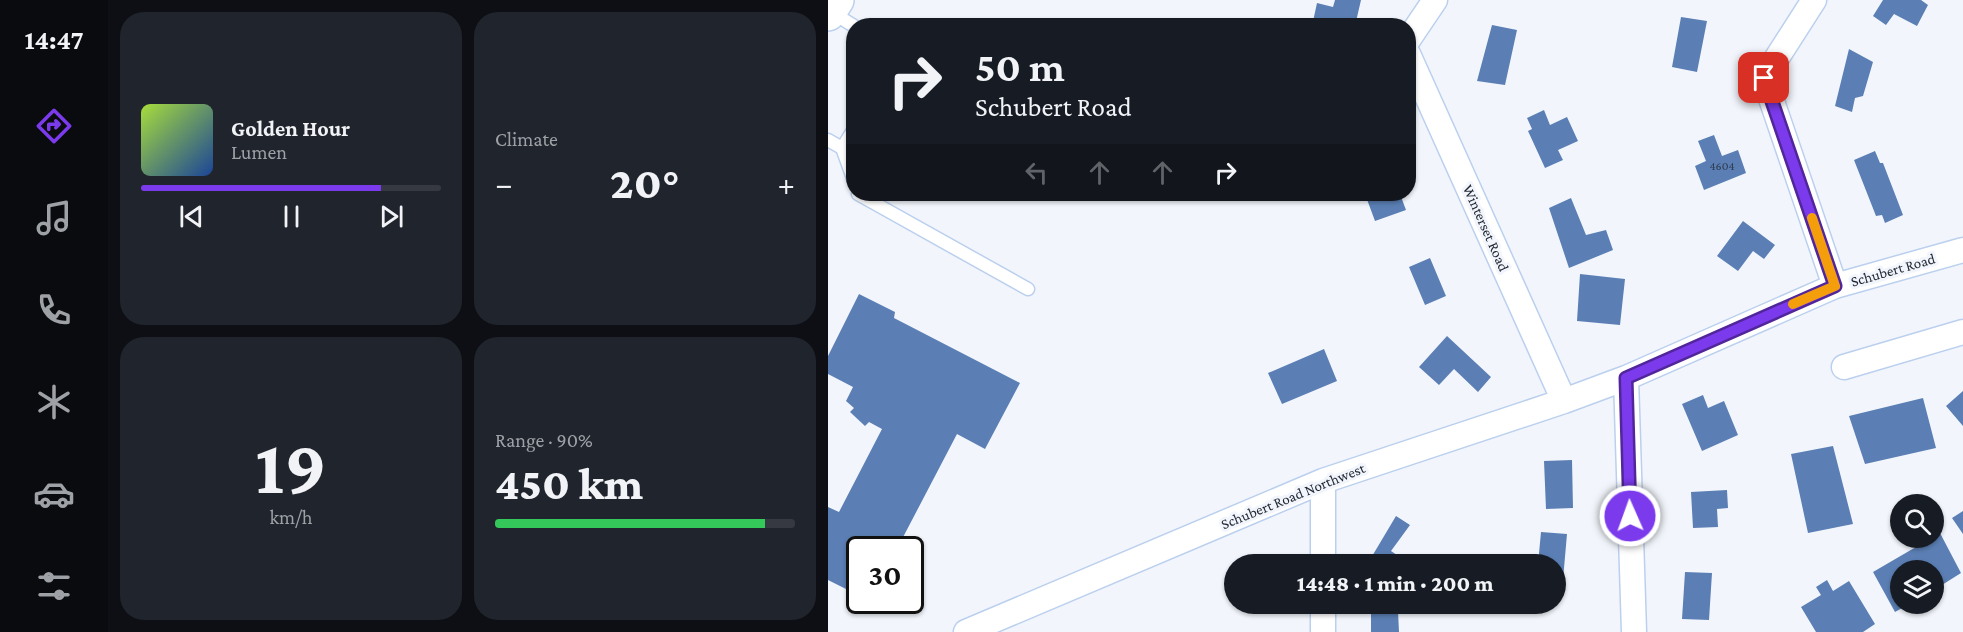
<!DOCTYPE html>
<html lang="en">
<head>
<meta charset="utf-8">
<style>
  :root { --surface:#171b24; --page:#20242c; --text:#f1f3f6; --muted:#9ea1a6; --line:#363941; --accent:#7c3aed }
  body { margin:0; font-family:"Crimson Pro",serif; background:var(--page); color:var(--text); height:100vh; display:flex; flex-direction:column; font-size:22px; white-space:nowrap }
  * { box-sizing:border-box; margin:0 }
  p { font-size:20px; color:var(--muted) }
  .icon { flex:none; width:33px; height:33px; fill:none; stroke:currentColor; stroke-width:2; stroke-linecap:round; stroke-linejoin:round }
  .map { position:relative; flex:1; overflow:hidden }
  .side { display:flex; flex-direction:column; gap:12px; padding:12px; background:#0d0f14; width:720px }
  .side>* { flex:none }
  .top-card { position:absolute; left:18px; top:18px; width:570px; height:183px; border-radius:24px; box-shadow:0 2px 4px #0004; background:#171b24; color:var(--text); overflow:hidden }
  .controls { position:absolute; left:1062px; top:494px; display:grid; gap:12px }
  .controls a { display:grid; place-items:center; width:54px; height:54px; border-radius:50%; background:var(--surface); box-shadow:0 2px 4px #0004; font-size:30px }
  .speed { position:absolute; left:18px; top:536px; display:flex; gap:12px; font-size:30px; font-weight:700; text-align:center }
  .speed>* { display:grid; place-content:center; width:78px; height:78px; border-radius:50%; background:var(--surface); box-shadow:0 2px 4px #0004; line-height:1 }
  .speed .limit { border:3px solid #111; border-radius:9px; background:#fff; color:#111 }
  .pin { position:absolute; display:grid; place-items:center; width:51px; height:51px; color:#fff; margin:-26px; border-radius:12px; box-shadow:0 3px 9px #0006 }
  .me { position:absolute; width:66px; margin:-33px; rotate:358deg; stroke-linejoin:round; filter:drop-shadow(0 0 4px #0008) }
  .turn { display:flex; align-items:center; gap:21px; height:126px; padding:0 30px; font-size:27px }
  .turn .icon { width:78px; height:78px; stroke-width:2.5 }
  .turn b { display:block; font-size:42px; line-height:51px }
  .lanes { display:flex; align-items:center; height:57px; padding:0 30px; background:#0003; justify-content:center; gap:30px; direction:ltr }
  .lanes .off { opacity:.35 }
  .big { font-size:45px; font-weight:800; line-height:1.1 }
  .side .widget { flex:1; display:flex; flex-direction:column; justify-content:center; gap:9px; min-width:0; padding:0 21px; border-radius:24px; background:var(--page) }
  .side .dial { align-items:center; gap:0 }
  .dial b { font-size:78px; line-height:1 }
  .song { display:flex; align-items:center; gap:18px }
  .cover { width:72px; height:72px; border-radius:9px; background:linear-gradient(135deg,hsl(80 70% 55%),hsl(220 70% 35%)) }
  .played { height:6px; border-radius:3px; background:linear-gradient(90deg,var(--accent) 80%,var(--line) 80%) }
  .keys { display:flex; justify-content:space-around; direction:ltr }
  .heat { display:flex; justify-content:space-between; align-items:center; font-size:33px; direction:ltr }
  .charge { height:9px; border-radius:4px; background:linear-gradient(90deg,#34c759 90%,var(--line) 0) }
  .side .tiles { flex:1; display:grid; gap:12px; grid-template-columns:repeat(2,1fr) }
  .trip { position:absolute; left:396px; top:554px; width:342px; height:60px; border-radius:30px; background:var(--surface); box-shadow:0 2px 4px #0004; font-weight:800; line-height:60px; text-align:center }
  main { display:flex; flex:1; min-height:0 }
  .tab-bar { display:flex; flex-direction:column; width:108px; justify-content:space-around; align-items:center; background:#090b0e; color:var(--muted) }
  .tab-bar .icon { width:42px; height:42px }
  .tab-bar .current { color:var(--accent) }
  .tab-bar b { font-size:27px; color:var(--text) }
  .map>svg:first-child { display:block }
  .building { fill:#5b7fb4 }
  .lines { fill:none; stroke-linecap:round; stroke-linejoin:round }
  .lane-casing { stroke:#bbd0ee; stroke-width:15 }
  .street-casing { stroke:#bbd0ee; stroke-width:27 }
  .highway-casing { stroke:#bbd0ee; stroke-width:36 }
  .lane { stroke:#fff; stroke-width:12 }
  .street { stroke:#fff; stroke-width:24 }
  .highway { stroke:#fff; stroke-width:33 }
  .route-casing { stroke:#51269a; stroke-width:15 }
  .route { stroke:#7c3aed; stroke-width:10 }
  .slow { stroke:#f59e0b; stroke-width:10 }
  .labels { text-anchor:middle; stroke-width:6; stroke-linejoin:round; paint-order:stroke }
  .number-label { font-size:12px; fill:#2d3c51 }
  .street-label { font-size:15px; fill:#1e2530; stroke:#f2f6fc }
</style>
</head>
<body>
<main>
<nav class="tab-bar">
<b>14:47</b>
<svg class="icon current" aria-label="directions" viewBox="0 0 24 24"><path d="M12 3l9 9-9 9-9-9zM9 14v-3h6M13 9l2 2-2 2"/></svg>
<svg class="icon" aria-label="music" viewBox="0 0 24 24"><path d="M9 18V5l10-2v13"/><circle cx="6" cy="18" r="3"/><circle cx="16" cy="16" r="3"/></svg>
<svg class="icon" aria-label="phone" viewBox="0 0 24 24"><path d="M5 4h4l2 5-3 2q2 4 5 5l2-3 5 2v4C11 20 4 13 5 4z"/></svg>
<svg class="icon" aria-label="climate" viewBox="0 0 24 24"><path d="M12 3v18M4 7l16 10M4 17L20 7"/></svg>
<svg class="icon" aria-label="car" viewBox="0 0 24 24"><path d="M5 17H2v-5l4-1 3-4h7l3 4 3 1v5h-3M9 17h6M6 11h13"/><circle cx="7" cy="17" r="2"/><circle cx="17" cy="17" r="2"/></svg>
<svg class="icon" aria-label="filters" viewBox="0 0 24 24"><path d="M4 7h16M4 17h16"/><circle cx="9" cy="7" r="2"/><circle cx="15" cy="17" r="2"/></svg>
</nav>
<section class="side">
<div class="tiles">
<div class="widget">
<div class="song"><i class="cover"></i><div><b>Golden Hour</b><p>Lumen</p></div></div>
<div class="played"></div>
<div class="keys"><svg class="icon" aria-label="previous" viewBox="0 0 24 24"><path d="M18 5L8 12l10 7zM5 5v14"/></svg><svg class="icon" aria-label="pause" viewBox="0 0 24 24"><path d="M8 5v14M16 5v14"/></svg><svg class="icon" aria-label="next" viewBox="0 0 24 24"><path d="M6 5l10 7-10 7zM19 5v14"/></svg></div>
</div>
<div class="widget"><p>Climate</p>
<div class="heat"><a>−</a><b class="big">20°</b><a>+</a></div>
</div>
<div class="widget dial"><b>19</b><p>km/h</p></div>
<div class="widget"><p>Range · 90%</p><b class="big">450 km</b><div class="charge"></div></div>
</div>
</section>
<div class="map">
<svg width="1135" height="632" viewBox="0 0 1135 632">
  <rect width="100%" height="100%" fill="#f2f6fc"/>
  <path class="building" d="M 507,0 L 533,0 L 527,26 L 484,26 L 489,3 L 505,7 Z
    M 1055,0 L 1093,0 L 1100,5 L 1089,26 L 1066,14 L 1058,25 L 1045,16 Z
    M 853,17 L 879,21 L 869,72 L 844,67 Z
    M 664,25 L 689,30 L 677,85 L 649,81 Z
    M 1021,49 L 1045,62 L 1035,96 L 1027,98 L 1024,112 L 1007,106 Z
    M 716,110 L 722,125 L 739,117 L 750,141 L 730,150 L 735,160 L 717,168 L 700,131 L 704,129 L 699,118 Z
    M 886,135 L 894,156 L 910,150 L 918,173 L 876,190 L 867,166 L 878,161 L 870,141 Z
    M 1047,151 L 1052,163 L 1055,163 L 1075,215 L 1057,223 L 1054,215 L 1048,216 L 1026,160 Z
    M 537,194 L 572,194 L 578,210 L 547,221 Z
    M 743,198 L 758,235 L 778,230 L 785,250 L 741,268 L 721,208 Z
    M 915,221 L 947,245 L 936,259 L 925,251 L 910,271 L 889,256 Z
    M 602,258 L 618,296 L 597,305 L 581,267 Z
    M 752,274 L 797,279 L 792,325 L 749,321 Z
    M 31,294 L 67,312 L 66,318 L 192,383 L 157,449 L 129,434 L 72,543 L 80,549 L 32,549 L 32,596 L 0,580 L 0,507 L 11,512 L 54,429 L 41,422 L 37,426 L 22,412 L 26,408 L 18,401 L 25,387 L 0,374 L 0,356 Z
    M 619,336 L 663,377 L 650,392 L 626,369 L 611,385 L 591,367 Z
    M 496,349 L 509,381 L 454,404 L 440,373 Z
    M 1135,391 L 1135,426 L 1118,406 Z
    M 875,395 L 880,408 L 896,401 L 910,435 L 874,451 L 854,404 Z
    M 1095,398 L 1108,448 L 1037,464 L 1021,416 Z
    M 1005,446 L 1025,524 L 980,533 L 963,454 Z
    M 744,460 L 745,508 L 718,509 L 716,461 Z
    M 899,490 L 900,508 L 889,509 L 890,527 L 865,528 L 863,492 Z
    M 1135,511 L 1135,534 L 1124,518 Z
    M 568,516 L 582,525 L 563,551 L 581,563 L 542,564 L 540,563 Z
    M 713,532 L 739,534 L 734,591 L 728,591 L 728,564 L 710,564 Z
    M 1112,533 L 1133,573 L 1106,590 L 1106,570 L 1072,570 L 1072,603 L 1083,603 L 1067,612 L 1045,572 Z
    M 857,572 L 884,573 L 881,620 L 854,619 Z
    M 999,580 L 1005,591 L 1021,581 L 1047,624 L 1035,632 L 988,632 L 973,607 L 993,595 L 988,587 Z
    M 39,600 L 54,600 L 51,606 Z
    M 570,611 L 571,632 L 543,632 L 543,612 Z"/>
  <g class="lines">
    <defs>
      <path id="lane" d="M 3,12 L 26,26
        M 0,140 L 14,148 L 26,129
        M 14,148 L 26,181
        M 30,194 L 200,289"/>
      <path id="street" d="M 986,0 L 936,78 L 1007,286
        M 580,40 L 607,0
        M 580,54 L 736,401
        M 1016,367 L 1135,332
        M 798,378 L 806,632
        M 495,481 L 495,564
        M 495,603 L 495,632
        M 138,632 L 495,481 L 736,401 L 798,378 L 1007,286 L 1135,250"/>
      <path id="highway" d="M 0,14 L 9,0"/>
    </defs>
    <use href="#lane" class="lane-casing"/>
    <use href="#street" class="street-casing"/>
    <use href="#highway" class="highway-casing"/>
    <use href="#lane" class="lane"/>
    <use href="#street" class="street"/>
    <use href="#highway" class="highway"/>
  </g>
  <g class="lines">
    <defs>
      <path id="route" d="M 802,516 L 798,378 L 1007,286 L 936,78"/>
    </defs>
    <use href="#route" class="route-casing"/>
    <use href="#route" class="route"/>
    <path class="slow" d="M 965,304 L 1007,286 L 984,218"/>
  </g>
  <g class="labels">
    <g class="number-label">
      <text x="894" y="170">4604</text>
    </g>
    <g class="street-label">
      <text transform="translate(658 228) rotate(66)" y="5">Winterset Road</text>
      <text transform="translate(1065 270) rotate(-16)" y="5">Schubert Road</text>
      <text transform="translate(465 496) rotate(-22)" y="5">Schubert Road Northwest</text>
    </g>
  </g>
</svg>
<div class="controls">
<a><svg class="icon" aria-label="search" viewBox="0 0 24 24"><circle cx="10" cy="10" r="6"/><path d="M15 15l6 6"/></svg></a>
<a><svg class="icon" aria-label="layers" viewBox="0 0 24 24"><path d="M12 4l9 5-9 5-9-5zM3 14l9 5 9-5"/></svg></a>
</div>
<div class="speed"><div class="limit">30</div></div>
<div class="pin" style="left:936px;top:78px;background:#d93025"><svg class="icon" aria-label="arrive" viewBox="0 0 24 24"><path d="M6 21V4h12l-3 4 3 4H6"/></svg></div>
<svg class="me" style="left:802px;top:516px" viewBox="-20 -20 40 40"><circle r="17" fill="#7c3aed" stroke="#fff" stroke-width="3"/><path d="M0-11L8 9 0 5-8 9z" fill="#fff"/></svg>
<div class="trip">14:48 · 1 min · 200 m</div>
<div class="top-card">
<div class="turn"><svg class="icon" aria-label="right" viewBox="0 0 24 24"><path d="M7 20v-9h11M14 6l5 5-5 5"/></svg><div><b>50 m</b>Schubert Road</div></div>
<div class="lanes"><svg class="icon off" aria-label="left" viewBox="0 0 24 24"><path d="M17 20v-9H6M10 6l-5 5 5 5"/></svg><svg class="icon off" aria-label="ahead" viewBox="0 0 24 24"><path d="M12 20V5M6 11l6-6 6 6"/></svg><svg class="icon off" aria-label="ahead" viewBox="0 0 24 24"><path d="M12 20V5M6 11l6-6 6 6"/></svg><svg class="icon" aria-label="right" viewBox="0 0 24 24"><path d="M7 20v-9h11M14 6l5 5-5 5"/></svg></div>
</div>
</div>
</main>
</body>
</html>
